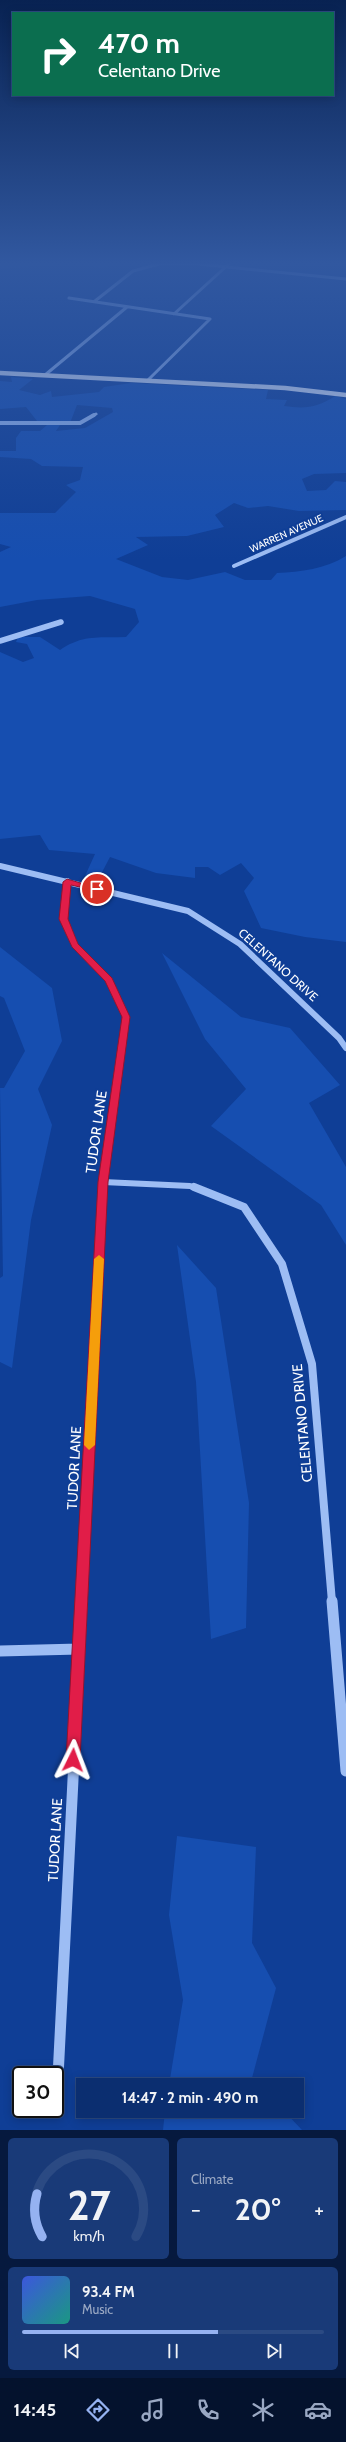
<!DOCTYPE html>
<html lang="en">
<head>
<meta charset="utf-8">
<style>
  :root { --surface:#0b2e70; --page:#193a78; --text:#f1f3f6; --muted:#9aa8c3; --line:#2b4a83; --accent:#95b2f1 }
  body { margin:0; font-family:Cabin,sans-serif; background:var(--page); color:var(--text); height:100vh; display:flex; flex-direction:column; font-size:15px; white-space:nowrap }
  * { box-sizing:border-box; margin:0 }
  p { font-size:13px; color:var(--muted) }
  .icon { flex:none; width:22px; height:22px; fill:none; stroke:currentColor; stroke-width:2; stroke-linecap:round; stroke-linejoin:round }
  .map { position:relative; height:2130px; overflow:hidden }
  .drawer { display:flex; flex-direction:column; gap:8px; padding:8px; background:#06193e; flex:1 }
  .drawer>* { flex:none }
  .guide { position:absolute; left:12px; top:12px; width:322px; height:84px; border-radius:0px; box-shadow:0 2px 10px #0003,0 0 0 1px var(--line); background:#0b6e4f; color:#fff; overflow:hidden }
  .speed { position:absolute; left:12px; top:2066px; display:flex; gap:8px; font-size:20px; font-weight:700; text-align:center }
  .speed>* { display:grid; place-content:center; width:52px; height:52px; border-radius:50%; background:var(--surface); box-shadow:0 2px 10px #0003,0 0 0 1px var(--line); line-height:1 }
  .speed .limit { border:2px solid #111; border-radius:6px; background:#fff; color:#111 }
  .pin { position:absolute; display:grid; place-items:center; width:34px; height:34px; color:#fff; margin:-17px; border:2px solid #fff; border-radius:50%; box-shadow:0 1px 4px #0007 }
  .me { position:absolute; width:44px; margin:-22px; rotate:3deg; stroke-linejoin:round; filter:drop-shadow(0 0 3px #0008) }
  .turn { display:flex; align-items:center; gap:14px; height:84px; padding:0 20px; font-size:18px }
  .turn .icon { width:52px; height:52px; stroke-width:2.5 }
  .turn b { display:block; font-size:28px; line-height:34px }
  .big { font-size:30px; font-weight:800; line-height:1.1 }
  .drawer .tile { flex:1; display:flex; flex-direction:column; justify-content:center; gap:6px; min-width:0; padding:0 14px; border-radius:6px; background:var(--page) }
  .drawer .dial { align-items:center; gap:0 }
  .dial svg { height:104px; overflow:visible; fill:none; stroke:var(--line); stroke-width:7; stroke-linecap:round; text-anchor:middle }
  .dial text { fill:var(--text); stroke:none }
  .song { display:flex; align-items:center; gap:12px }
  .cover { width:48px; height:48px; border-radius:6px; background:linear-gradient(135deg,hsl(230 70% 55%),hsl(170 70% 35%)) }
  .played { height:4px; border-radius:2px; background:linear-gradient(90deg,var(--accent) 65%,var(--line) 65%) }
  .keys { display:flex; justify-content:space-around; direction:ltr }
  .heat { display:flex; justify-content:space-between; align-items:center; font-size:22px; direction:ltr }
  .drawer .tiles { flex:1; display:grid; gap:8px; grid-template-columns:1fr 1fr }
  .tile:last-child { grid-column:span 2 }
  .trip { position:absolute; left:76px; top:2078px; width:228px; height:40px; border-radius:0px; background:var(--surface); box-shadow:0 2px 10px #0003,0 0 0 1px var(--line); font-weight:800; line-height:40px; text-align:center }
  .menu { display:flex; height:64px; justify-content:space-around; align-items:center; background:#04122d; color:var(--muted) }
  .menu .icon { width:28px; height:28px }
  .menu .on { color:var(--accent) }
  .menu b { font-size:18px; color:var(--text) }
  .map>svg:first-child { display:block }
  .green { fill:#164eb0 }
  .lines { fill:none; stroke-linecap:round; stroke-linejoin:round }
  .minor-far5 { stroke:#9dbdf4; stroke-width:3 }
  .minor-far4 { stroke:#9dbdf4; stroke-width:4 }
  .minor-far3 { stroke:#9dbdf4; stroke-width:5.5 }
  .minor-far2 { stroke:#9dbdf4; stroke-width:6 }
  .minor-far1 { stroke:#9dbdf4; stroke-width:8 }
  .minor { stroke:#9dbdf4; stroke-width:11 }
  .major { stroke:#ebf1ff; stroke-width:4.5 }
  .route { fill:#e11d48; stroke:#92132f }
  .slow { fill:#f59e0b }
  .labels { text-anchor:middle; stroke-width:4; stroke-linejoin:round; paint-order:stroke }
  .far-street-label { font-size:10px; fill:#fff; stroke:#0f3e96 }
  .street-label { font-size:12px; fill:#fff; stroke:#0f3e96 }
  .near-street-label { font-size:14px; fill:#fff; stroke:#0f3e96 }
</style>
</head>
<body>
<div class="map">
<svg width="346" height="2130" viewBox="0 0 346 2130">
  <rect width="100%" height="100%" fill="#0f3e96"/>
  <path class="green" d="M 0,262 L 177,262 L 123,263 L 100,268 L 85,264 L 58,264 L 0,269 Z
    M 11,377 L 33,379 L 19,390 L 40,395 L 51,391 L 52,397 L 99,392 L 104,387 L 131,383 L 268,390 L 266,399 L 287,400 L 284,406 C 305,409 317,408 335,396 L 346,399 L 346,473 L 314,474 L 302,479 L 307,491 L 326,490 L 335,481 L 346,482 L 346,510 L 299,511 L 268,506 L 248,508 L 234,503 L 215,515 L 224,527 L 187,536 L 136,537 L 148,545 L 116,559 L 162,577 L 188,580 L 225,572 L 245,580 L 271,580 L 277,573 C 301,572 325,569 346,556 L 346,942 L 305,937 L 261,928 L 244,891 L 254,878 L 241,863 L 220,875 L 208,867 L 195,867 L 195,878 L 156,873 L 110,857 L 99,878 L 85,876 L 95,854 L 49,850 L 40,835 L 0,839 L 0,652 L 23,662 L 34,658 L 27,644 L 16,642 L 18,637 L 40,637 L 60,650 C 83,634 100,638 126,637 L 139,622 L 135,609 L 90,596 L 37,600 L 0,607 L 0,552 L 11,547 L 0,544 L 0,513 L 55,513 L 76,492 L 66,485 L 80,480 L 83,467 L 42,466 L 31,459 L 0,457 L 0,451 L 16,451 L 16,438 L 21,431 L 40,431 L 47,425 L 60,425 L 56,431 L 85,428 L 113,412 L 112,408 L 77,405 L 70,423 L 37,421 L 26,407 L 0,409 L 0,381 L 12,382 Z
    M 0,947 L 52,988 L 62,1041 L 38,1089 L 52,1125 L 31,1220 L 12,1368 L 0,1362 L 0,1278 L 3,1276 L 0,1088 L 4,1088 L 25,1051 L 4,998 L 0,996 Z
    M 162,953 L 241,1017 L 290,1028 L 340,1085 L 309,1103 L 346,1167 L 346,1245 L 321,1205 L 211,1126 L 246,1089 L 205,1039 Z
    M 177,1245 L 216,1288 L 249,1503 L 246,1628 L 211,1639 L 196,1382 Z
    M 177,1836 L 256,1847 L 252,1943 L 276,1988 L 252,2078 L 259,2085 L 169,2085 L 183,2000 L 169,1915 Z
    M 165,2111 L 284,2111 L 302,2130 L 163,2130 Z"/>
  <g class="lines">
    <path class="minor-far5" d="M 69,298 L 210,319
      M 95,301 L 133,271 L 159,264 L 188,263 L 346,279
      M 174,314 L 231,262
      M 45,375 L 127,307
      M 147,381 L 210,319
      M 92,416 L 96,414"/>
    <path class="minor-far4" d="M 0,423 L 80,423 L 94,415
      M 234,566 L 346,517"/>
    <path class="minor-far3" d="M 0,641 L 61,622"/>
    <path class="minor-far2" d="M 0,866 L 188,911 L 240,944 L 339,1038 L 346,1048
      M 67,881 L 64,919 L 75,945 L 109,980 L 126,1017 L 103,1188
      M 103,1182 L 190,1186 L 196,1188"/>
    <path class="minor-far1" d="M 194,1187 L 244,1207 L 282,1264 L 312,1364 L 332,1602
      M 82,1602 L 103,1187"/>
    <path class="minor" d="M 332,1601 L 346,1771
      M 0,1651 L 79,1649
      M 58,2077 L 82,1601"/>
    <path class="major" d="M 0,373 L 285,388 L 346,395"/>
  </g>
  <linearGradient id="sky" x2="0" y2="1"><stop stop-color="#082252"/><stop offset="0.47" stop-color="#3158a0"/><stop offset="1" stop-color="#3158a0" stop-opacity="0"/></linearGradient>
  <rect width="346" height="560" fill="url(#sky)"/>
  <path class="route" d="M 67,879 L 101,889 L 97,891 L 71,885 L 68,919 L 78,944 L 112,978 L 130,1017 L 108,1182 L 80,1760 L 78,1765 L 73,1767 L 68,1765 L 66,1760 L 98,1182 L 122,1017 L 105,981 L 72,947 L 59,919 L 63,882 Z"/>
  <path class="slow" d="M 99,1255 L 104,1259 L 95,1445 L 89,1450 L 84,1445 L 94,1259 Z"/>
  <g class="labels">
    <g class="far-street-label">
      <text transform="translate(286 533) rotate(-24)" y="4">WARREN AVENUE</text>
    </g>
    <g class="street-label">
      <text transform="translate(278 965) rotate(42)" y="4">CELENTANO DRIVE</text>
    </g>
    <g class="near-street-label">
      <text transform="translate(96 1132) rotate(-82)" y="5">TUDOR LANE</text>
      <text transform="translate(302 1423) rotate(-95)" y="5">CELENTANO DRIVE</text>
      <text transform="translate(74 1468) rotate(-87)" y="5">TUDOR LANE</text>
      <text transform="translate(55 1840) rotate(-87)" y="5">TUDOR LANE</text>
    </g>
  </g>
</svg>
<div class="speed"><div class="limit">30</div></div>
<div class="pin" style="left:97px;top:889px;background:#d93025"><svg class="icon" aria-label="arrive" viewBox="0 0 24 24"><path d="M6 21V4h12l-3 4 3 4H6"/></svg></div>
<svg class="me" style="left:73px;top:1760px" viewBox="-20 -20 40 40"><path d="M0-17L14 15 0 8-14 15z" fill="#e11d48" stroke="#fff" stroke-width="4"/></svg>
<div class="trip">14:47 · 2 min · 490 m</div>
<div class="guide">
<div class="turn"><svg class="icon" aria-label="right" viewBox="0 0 24 24"><path d="M7 20v-9h11M14 6l5 5-5 5"/></svg><div><b>470 m</b>Celentano Drive</div></div>
</div>
</div>
<section class="drawer">
<div class="tiles">
<div class="tile dial"><svg viewBox="0 0 100 80">
<path d="M14 69A42 42 0 1 1 86 69"/>
<path d="M14 69A42 42 0 0 1 10 36" stroke="#95b2f1"/>
<text x="50" y="56" font-size="32" font-weight="700">27</text>
<text x="50" y="72" font-size="11">km/h</text>
</svg></div>
<div class="tile"><p>Climate</p>
<div class="heat"><a>−</a><b class="big">20°</b><a>+</a></div>
</div>
<div class="tile">
<div class="song"><i class="cover"></i><div><b>93.4 FM</b><p>Music</p></div></div>
<div class="played"></div>
<div class="keys"><svg class="icon" aria-label="previous" viewBox="0 0 24 24"><path d="M18 5L8 12l10 7zM5 5v14"/></svg><svg class="icon" aria-label="pause" viewBox="0 0 24 24"><path d="M8 5v14M16 5v14"/></svg><svg class="icon" aria-label="next" viewBox="0 0 24 24"><path d="M6 5l10 7-10 7zM19 5v14"/></svg></div>
</div>
</div>
</section>
<nav class="menu">
<b>14:45</b>
<svg class="icon on" aria-label="directions" viewBox="0 0 24 24"><path d="M12 3l9 9-9 9-9-9zM9 14v-3h6M13 9l2 2-2 2"/></svg>
<svg class="icon" aria-label="music" viewBox="0 0 24 24"><path d="M9 18V5l10-2v13"/><circle cx="6" cy="18" r="3"/><circle cx="16" cy="16" r="3"/></svg>
<svg class="icon" aria-label="phone" viewBox="0 0 24 24"><path d="M5 4h4l2 5-3 2q2 4 5 5l2-3 5 2v4C11 20 4 13 5 4z"/></svg>
<svg class="icon" aria-label="climate" viewBox="0 0 24 24"><path d="M12 3v18M4 7l16 10M4 17L20 7"/></svg>
<svg class="icon" aria-label="car" viewBox="0 0 24 24"><path d="M5 17H2v-5l4-1 3-4h7l3 4 3 1v5h-3M9 17h6M6 11h13"/><circle cx="7" cy="17" r="2"/><circle cx="17" cy="17" r="2"/></svg>
</nav>
</body>
</html>
